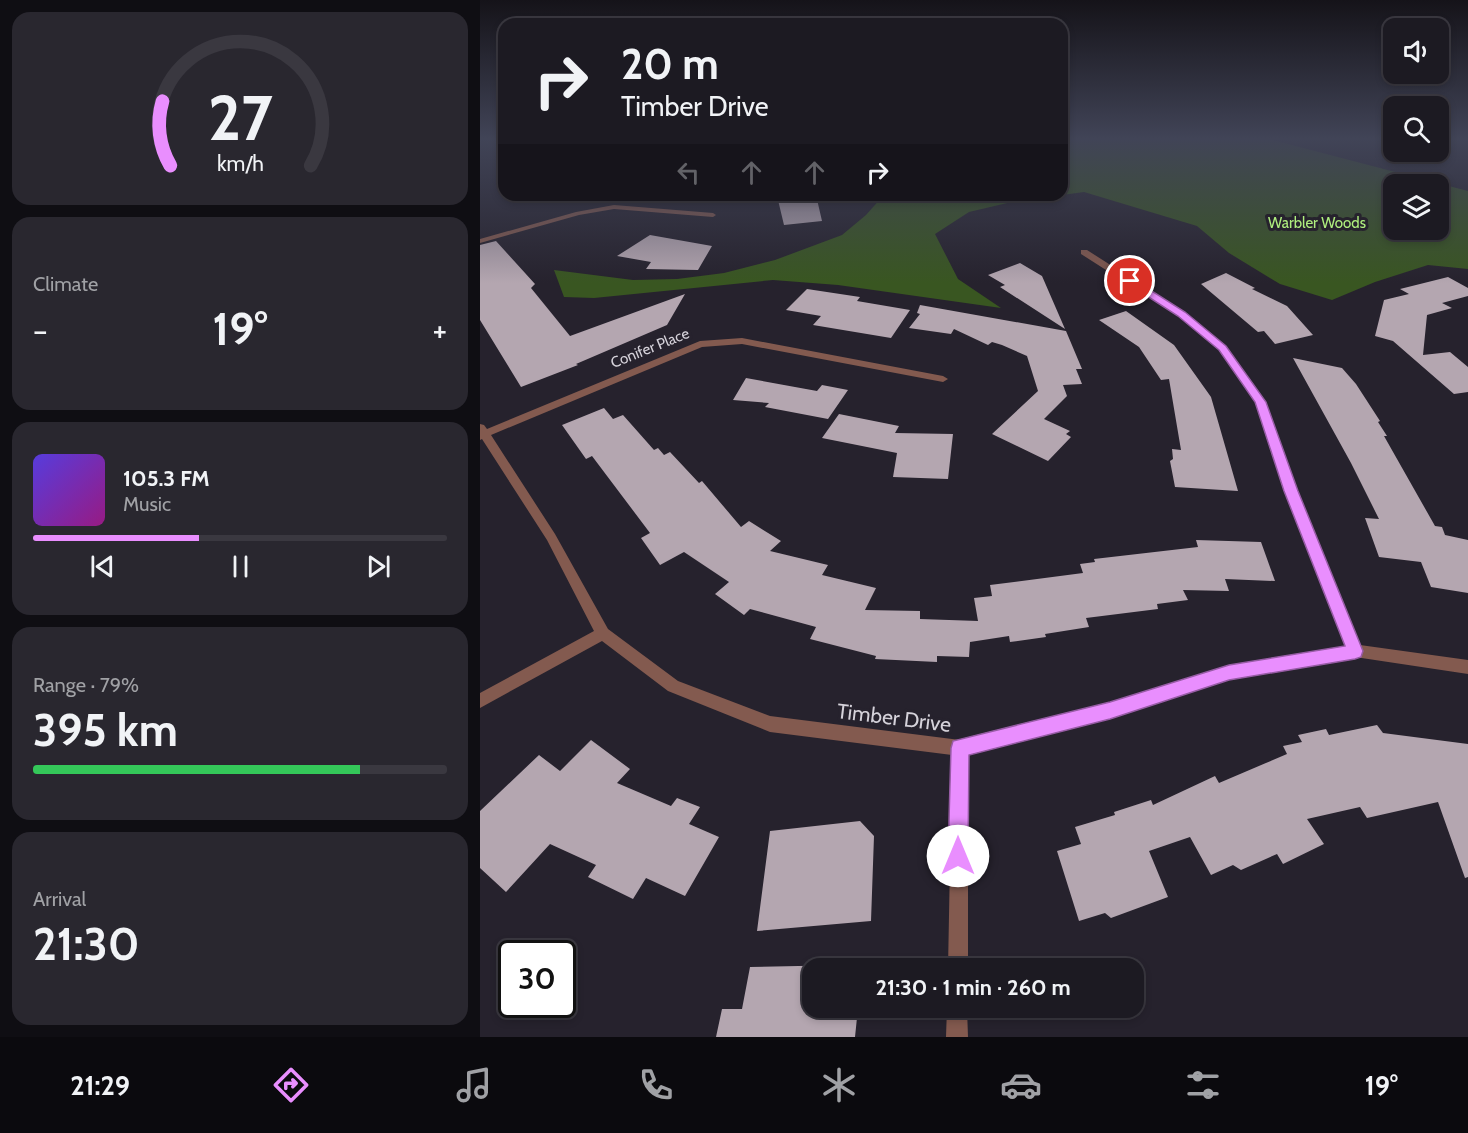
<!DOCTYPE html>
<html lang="en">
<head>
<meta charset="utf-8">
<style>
  :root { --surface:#1c1a22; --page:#29272f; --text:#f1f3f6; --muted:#a0a1a5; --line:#3a3840; --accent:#e98efe }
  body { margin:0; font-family:Cabin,sans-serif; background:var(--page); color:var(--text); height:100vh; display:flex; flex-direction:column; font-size:22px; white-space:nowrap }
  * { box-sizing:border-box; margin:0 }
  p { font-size:20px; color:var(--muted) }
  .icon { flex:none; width:33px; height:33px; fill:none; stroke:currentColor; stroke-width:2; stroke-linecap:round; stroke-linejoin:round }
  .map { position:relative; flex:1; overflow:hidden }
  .drawer { display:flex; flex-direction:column; gap:12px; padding:12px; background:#0f0e13; width:480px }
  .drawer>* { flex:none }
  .top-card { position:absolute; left:18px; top:18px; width:570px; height:183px; border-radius:18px; box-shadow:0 3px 9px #0003,0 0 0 2px var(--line); background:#1c1a22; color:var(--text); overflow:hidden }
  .fabs { position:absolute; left:903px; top:18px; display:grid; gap:12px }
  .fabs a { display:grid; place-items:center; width:66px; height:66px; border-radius:12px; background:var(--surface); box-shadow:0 3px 9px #0003,0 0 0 2px var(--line); font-size:30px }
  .speed { position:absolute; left:18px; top:940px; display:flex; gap:12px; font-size:30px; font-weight:700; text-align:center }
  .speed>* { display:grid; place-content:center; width:78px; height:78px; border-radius:50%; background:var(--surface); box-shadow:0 3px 9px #0003,0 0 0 2px var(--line); line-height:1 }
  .speed .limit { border:3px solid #111; border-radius:9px; background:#fff; color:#111 }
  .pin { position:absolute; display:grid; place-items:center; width:51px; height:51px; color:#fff; margin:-26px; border:3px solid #fff; border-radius:50%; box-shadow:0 2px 6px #0007 }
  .me { position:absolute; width:66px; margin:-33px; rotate:0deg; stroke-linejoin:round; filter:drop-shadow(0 0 4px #0008) }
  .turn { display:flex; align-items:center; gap:21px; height:126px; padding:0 24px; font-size:27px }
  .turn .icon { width:78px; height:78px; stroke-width:2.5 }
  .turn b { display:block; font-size:42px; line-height:51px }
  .lanes { display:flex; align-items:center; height:57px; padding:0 24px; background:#0003; justify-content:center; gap:30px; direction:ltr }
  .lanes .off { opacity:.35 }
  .big { font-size:45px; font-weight:800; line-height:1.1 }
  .drawer .tile { flex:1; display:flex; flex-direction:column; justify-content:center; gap:9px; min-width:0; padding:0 21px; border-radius:18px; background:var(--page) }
  .drawer .dial { align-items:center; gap:0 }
  .dial svg { height:156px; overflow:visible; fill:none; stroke:var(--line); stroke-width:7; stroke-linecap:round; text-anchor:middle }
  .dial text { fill:var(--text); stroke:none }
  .song { display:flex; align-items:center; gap:18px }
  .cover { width:72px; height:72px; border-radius:9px; background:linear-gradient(135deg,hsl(250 70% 55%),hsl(310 70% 35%)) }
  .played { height:6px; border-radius:3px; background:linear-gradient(90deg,var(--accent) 40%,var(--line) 40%) }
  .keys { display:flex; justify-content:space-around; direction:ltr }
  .heat { display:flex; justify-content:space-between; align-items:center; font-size:33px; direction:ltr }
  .charge { height:9px; border-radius:4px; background:linear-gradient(90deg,#34c759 79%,var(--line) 0) }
  .trip { position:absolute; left:322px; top:958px; width:342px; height:60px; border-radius:18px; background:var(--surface); box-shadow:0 3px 9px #0003,0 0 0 2px var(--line); font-weight:800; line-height:60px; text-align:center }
  .menu { display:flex; height:96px; justify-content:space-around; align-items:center; background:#0b0a0e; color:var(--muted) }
  .menu .icon { width:42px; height:42px }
  .menu .on { color:var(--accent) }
  .menu b { font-size:27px; color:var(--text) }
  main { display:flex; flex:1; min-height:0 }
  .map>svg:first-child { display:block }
  .green { fill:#395621; fill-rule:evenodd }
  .building { fill:#b4a6b0 }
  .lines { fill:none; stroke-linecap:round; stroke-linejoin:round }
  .street { fill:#835a4f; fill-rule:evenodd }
  .route { fill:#e98efe; stroke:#975ca5; stroke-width:1.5 }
  .labels { text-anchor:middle; stroke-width:6; stroke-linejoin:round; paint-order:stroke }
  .far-park-label { font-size:15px; fill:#afee7e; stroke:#26222d }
  .far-street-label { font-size:15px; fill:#d5d2da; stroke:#26222d }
  .near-street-label { font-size:21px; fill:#d5d2da; stroke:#26222d }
</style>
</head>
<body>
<main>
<section class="drawer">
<div class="tile dial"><svg viewBox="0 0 100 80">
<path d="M14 69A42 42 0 1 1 86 69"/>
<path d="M14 69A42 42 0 0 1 10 36" stroke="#e98efe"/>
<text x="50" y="56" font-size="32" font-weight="700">27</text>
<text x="50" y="72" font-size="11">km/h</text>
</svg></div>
<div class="tile"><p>Climate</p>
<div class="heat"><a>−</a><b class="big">19°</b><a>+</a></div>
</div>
<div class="tile">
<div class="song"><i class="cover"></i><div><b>105.3 FM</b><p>Music</p></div></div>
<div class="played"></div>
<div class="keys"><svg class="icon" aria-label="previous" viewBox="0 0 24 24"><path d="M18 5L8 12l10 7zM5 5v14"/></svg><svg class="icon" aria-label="pause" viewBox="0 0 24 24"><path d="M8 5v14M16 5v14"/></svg><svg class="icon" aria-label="next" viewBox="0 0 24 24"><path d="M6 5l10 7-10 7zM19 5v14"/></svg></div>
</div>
<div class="tile"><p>Range · 79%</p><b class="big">395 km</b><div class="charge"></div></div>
<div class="tile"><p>Arrival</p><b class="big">21:30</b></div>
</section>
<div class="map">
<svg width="988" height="1037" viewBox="0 0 988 1037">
  <rect width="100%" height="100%" fill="#26222d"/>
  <path class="green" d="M 582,138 L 785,138 L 988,191 L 988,269 L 948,265 L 895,282 L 852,300 L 800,284 L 749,253 L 717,226 L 604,192 L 582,195 ZM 914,184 L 958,184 L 958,230 L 914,230 Z
    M 401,195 L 580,195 L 549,198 L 489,212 L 455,234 L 478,279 L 521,308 L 358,285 L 293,280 L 114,298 L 84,297 L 74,270 L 153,280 L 197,279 L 244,273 L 295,260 L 362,235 L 386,215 L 402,197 Z"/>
  <path class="building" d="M 336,195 L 342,221 L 304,225 L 298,200 Z
    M 170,235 L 232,246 L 218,270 L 166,269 L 171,262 L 137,256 Z
    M 16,241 L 55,284 L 51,288 L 90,336 L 205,294 L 187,325 L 96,364 L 98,365 L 41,387 L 0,320 L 0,245 Z
    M 540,263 L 562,276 L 585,329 L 520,287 L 525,285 L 508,275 Z
    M 746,273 L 775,288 L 772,289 L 807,306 L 833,335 L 795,344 L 784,331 L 778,332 L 721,284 Z
    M 968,277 L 988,288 L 988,296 L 962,303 L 972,308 L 947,315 L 943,355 L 970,352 L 988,367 L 988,392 L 974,394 L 913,341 L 895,336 L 904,300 L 929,294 L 920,289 Z
    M 327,289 L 380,297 L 377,301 L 430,310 L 411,338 L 333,325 L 341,316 L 306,310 Z
    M 440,305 L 586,331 L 602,369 L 596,369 L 602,384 L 583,385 L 587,396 L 564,419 L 590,431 L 586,434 L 591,437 L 568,461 L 512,434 L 558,391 L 547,356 L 522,345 L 512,342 L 508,345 L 474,329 L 471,334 L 429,328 L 440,314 L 437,313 Z
    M 646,311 L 694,345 L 731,397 L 758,491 L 695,487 L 690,461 L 693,459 L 692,449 L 701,450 L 689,379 L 681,380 L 659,347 L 619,320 Z
    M 813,358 L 862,368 L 876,384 L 900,421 L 898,422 L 907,436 L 904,436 L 955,526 L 962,527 L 965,535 L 988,540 L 988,593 L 951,587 L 941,562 L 899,557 L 885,518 L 899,519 L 871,463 Z
    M 266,378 L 337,391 L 342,385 L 368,390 L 348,419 L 285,407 L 289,403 L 253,400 Z
    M 124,408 L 133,419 L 143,415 L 174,450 L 178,448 L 184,455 L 190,452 L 219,483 L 222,481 L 261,527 L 269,521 L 301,541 L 290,551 L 348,565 L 342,575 L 396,588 L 385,610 L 440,611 L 440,619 L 498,621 L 494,598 L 512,596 L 510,585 L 603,573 L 600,564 L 615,562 L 614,559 L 718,547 L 716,540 L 781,542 L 795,581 L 745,579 L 749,591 L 703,590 L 708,600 L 677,604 L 678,609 L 606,618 L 609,627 L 565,634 L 566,637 L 530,642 L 529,636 L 490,642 L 489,657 L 457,656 L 457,662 L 395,659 L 396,656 L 330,639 L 336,627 L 270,609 L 264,615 L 235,594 L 249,582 L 204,552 L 180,565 L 161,538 L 170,533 L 112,456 L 106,459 L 82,425 Z
    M 359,414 L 419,426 L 415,433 L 473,434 L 468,479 L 413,477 L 417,453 L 342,438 Z
    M 897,725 L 903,733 L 988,744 L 988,877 L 985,878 L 958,802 L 887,818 L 880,807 L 827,819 L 844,844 L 803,864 L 797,854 L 761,870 L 753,865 L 731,875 L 710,837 L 669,851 L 688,897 L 631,918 L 625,913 L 599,921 L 577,851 L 601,844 L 595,827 L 635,815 L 634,812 L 671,800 L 673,805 L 735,776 L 739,783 L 807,754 L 803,746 L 822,742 L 818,735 L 846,729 L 849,735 Z
    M 111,740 L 150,769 L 137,783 L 191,806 L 197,798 L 220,807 L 209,824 L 239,837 L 205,896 L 166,878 L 153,899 L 108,877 L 116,865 L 70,844 L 26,892 L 0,868 L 0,811 L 59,755 L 80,771 Z
    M 380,821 L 394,836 L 391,921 L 277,931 L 290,831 Z
    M 368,965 L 368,969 L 333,969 L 333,1008 L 378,1008 L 375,1037 L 236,1037 L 242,1009 L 262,1009 L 270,967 Z"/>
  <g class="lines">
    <path class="street" d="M 134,205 L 233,213 L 236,215 L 233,217 L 134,209 L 99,215 L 0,243 L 0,239 L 96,212 Z
      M 601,250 L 607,250 L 704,312 L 746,346 L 784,400 L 817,491 L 880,645 L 988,660 L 988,674 L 875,657 L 749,679 L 630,717 L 488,754 L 488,969 L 468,969 L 472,755 L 290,732 L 188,691 L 122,641 L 0,708 L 0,693 L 114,631 L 67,540 L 2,439 L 0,440 L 0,424 L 4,425 L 7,429 L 220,341 L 262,338 L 463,376 L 468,379 L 463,382 L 262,344 L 222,347 L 11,435 L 75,534 L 128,629 L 198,681 L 290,716 L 480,740 L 630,703 L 749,665 L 866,646 L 805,491 L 775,402 L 740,350 L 698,316 L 601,254 Z
      M 467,1008 L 487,1008 L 488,1037 L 466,1037 Z"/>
  </g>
  <linearGradient id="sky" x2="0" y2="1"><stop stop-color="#151319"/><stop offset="0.49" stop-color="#414457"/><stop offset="1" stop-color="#414457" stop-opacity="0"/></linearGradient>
  <rect width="988" height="283" fill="url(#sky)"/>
  <path class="route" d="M 647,279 L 653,279 L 705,312 L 746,346 L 786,402 L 818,491 L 883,651 L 881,657 L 875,659 L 749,680 L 630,719 L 489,755 L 488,856 L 485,863 L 478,866 L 471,863 L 468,856 L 471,748 L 473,741 L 630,702 L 749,665 L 865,646 L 804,491 L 775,402 L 739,350 L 698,316 L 647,283 Z"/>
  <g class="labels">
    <g class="far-park-label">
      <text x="837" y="228">Warbler Woods</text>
    </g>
    <g class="far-street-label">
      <text transform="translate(170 348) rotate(-22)" y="5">Conifer Place</text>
    </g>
    <g class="near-street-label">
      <text transform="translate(414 718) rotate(7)" y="7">Timber Drive</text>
    </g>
  </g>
</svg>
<div class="fabs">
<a><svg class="icon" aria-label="sound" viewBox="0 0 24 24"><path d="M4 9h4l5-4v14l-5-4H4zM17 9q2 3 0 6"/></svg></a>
<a><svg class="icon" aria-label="search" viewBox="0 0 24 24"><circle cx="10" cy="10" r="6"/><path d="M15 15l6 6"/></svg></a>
<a><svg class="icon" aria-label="layers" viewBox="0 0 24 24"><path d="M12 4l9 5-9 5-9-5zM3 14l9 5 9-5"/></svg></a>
</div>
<div class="speed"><div class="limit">30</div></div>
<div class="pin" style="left:650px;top:281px;background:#d93025"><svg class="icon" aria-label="arrive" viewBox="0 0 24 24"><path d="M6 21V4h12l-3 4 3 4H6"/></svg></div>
<svg class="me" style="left:478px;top:856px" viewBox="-20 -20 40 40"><circle r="19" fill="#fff"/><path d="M0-13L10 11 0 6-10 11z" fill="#e98efe"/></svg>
<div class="trip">21:30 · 1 min · 260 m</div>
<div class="top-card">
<div class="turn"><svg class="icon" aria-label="right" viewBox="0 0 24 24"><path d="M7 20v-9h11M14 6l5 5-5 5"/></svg><div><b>20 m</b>Timber Drive</div></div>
<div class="lanes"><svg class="icon off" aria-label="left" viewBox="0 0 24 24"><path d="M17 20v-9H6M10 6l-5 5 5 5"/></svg><svg class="icon off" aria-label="ahead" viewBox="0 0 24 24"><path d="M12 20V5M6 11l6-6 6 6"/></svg><svg class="icon off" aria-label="ahead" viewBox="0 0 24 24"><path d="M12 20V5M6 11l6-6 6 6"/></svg><svg class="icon" aria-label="right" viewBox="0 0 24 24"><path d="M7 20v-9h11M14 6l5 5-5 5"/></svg></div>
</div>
</div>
</main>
<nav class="menu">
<b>21:29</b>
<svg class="icon on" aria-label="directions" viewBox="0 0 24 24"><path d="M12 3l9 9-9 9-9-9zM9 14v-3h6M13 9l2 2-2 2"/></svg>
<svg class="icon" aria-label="music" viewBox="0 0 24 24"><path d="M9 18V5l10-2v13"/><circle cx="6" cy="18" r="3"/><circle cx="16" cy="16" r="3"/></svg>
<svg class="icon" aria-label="phone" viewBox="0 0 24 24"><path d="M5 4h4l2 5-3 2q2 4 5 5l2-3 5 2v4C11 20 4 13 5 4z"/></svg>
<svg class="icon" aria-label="climate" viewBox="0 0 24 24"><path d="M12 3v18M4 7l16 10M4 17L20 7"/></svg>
<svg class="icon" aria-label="car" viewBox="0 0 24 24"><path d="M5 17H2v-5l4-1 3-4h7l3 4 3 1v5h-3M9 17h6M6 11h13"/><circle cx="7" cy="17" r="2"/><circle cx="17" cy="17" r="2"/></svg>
<svg class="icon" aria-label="filters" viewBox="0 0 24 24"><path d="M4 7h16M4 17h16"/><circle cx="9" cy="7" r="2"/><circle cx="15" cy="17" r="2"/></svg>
<b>19°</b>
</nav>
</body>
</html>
